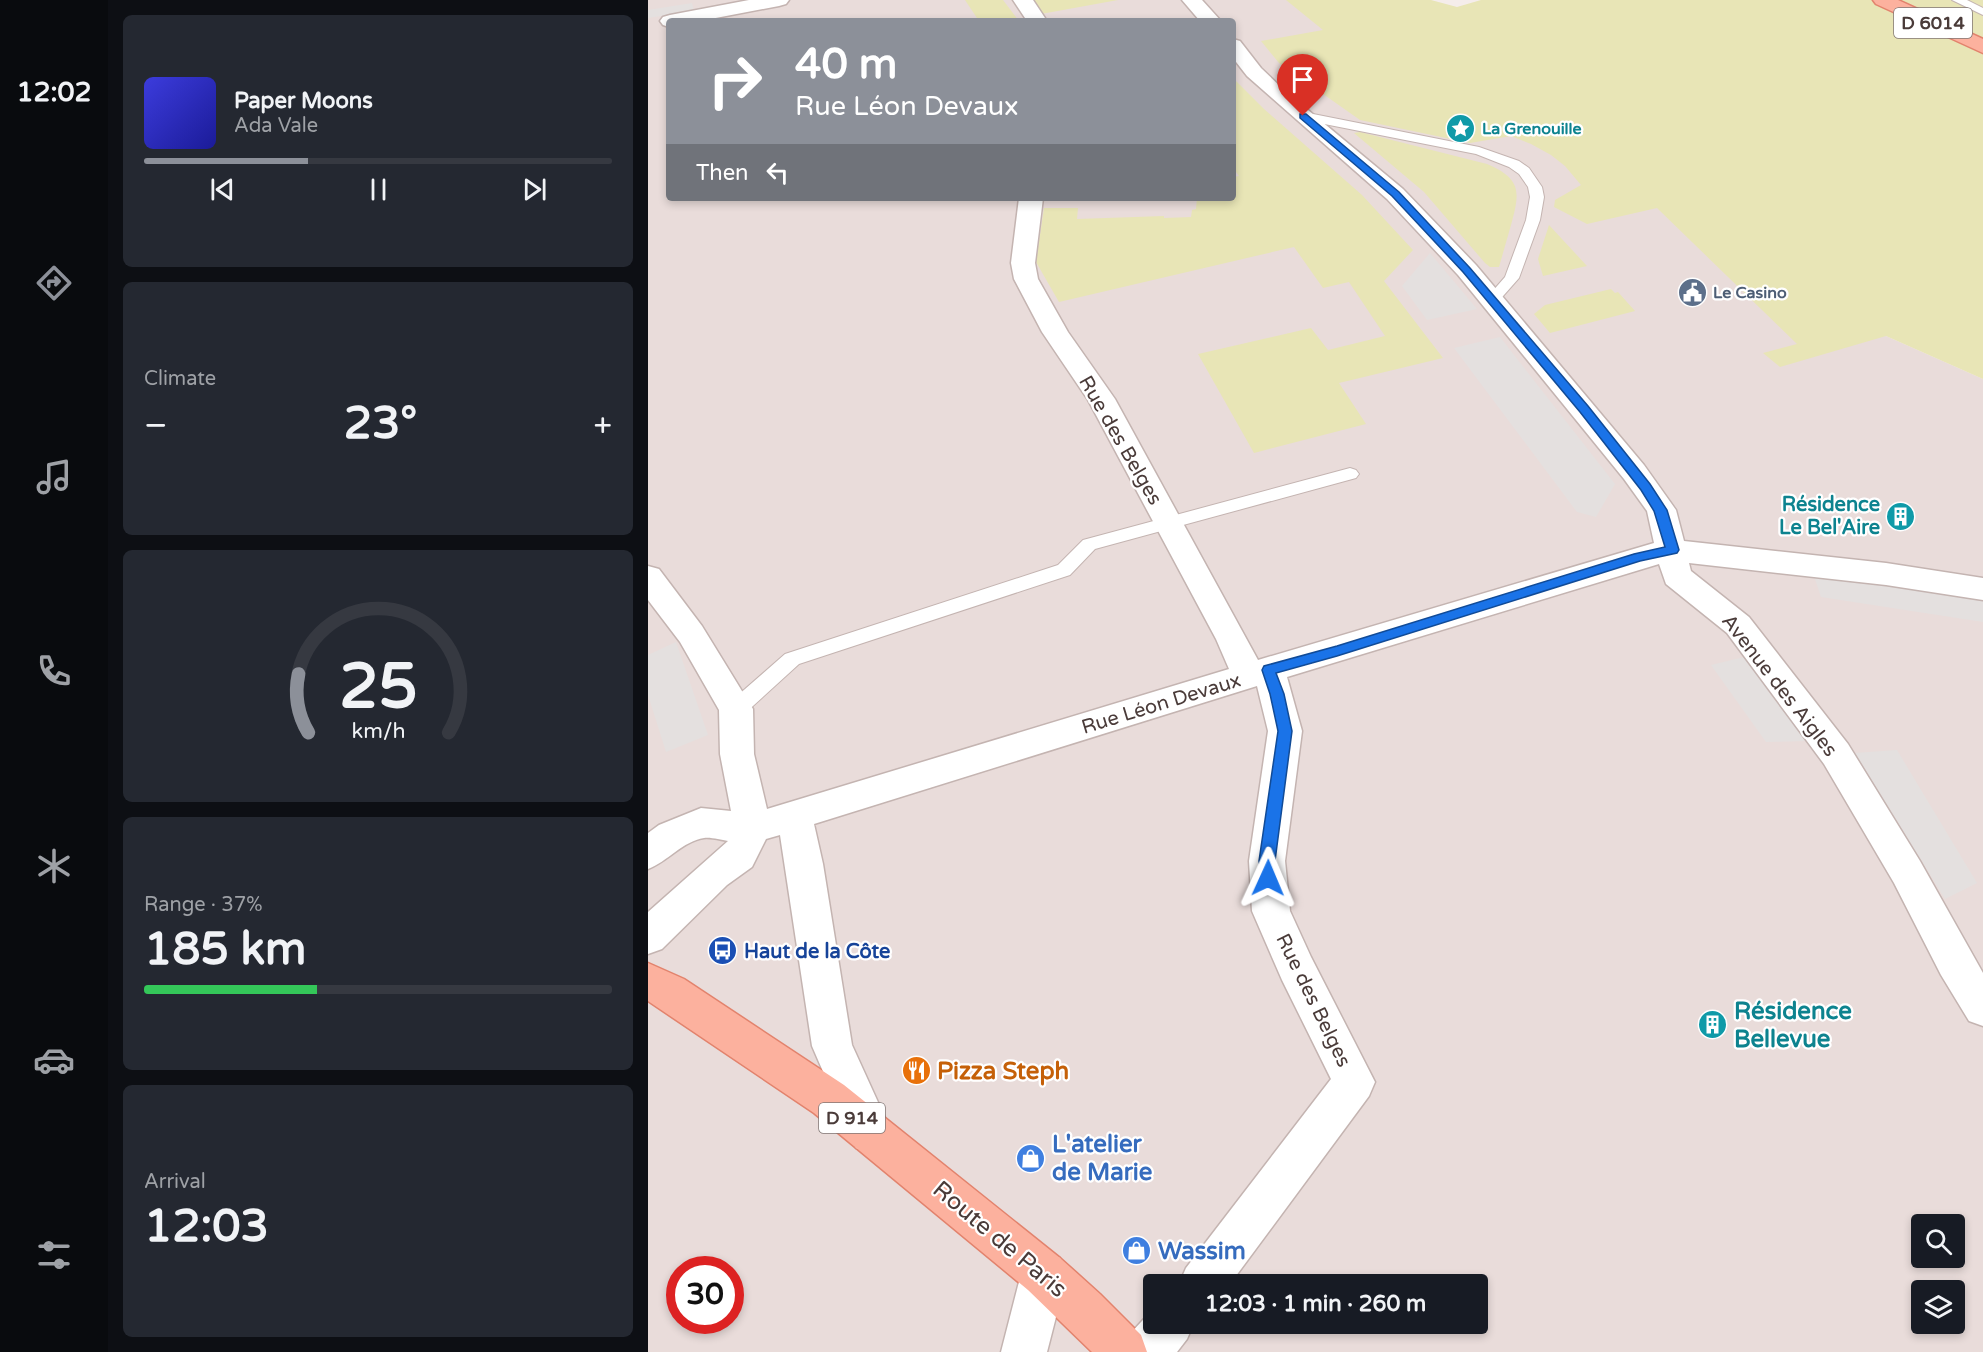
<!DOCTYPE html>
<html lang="en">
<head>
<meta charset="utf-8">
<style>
  :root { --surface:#171b24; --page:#242831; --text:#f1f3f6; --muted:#9ea1a6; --line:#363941; --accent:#8c9099 }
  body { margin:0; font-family:"Varela Round",sans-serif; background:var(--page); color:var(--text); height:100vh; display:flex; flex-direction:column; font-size:22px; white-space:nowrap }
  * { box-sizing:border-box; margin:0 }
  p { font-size:20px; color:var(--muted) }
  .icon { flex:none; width:33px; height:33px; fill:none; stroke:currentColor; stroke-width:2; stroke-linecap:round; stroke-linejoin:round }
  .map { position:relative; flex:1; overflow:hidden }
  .details { display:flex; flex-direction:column; gap:15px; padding:15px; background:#0d0f14; width:540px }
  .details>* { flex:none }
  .hud { position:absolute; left:18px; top:18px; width:570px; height:183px; border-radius:6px; box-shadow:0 3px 9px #0003; background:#8c9099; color:#fff; overflow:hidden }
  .tools { position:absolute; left:1263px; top:1214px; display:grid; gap:12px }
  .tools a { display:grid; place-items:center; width:54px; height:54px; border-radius:6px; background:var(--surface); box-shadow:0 3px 9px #0003; font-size:30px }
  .speed { position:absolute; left:18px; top:1256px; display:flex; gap:12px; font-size:30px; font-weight:700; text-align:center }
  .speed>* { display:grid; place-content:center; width:78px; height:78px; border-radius:50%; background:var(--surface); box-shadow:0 3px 9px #0003; line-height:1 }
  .speed .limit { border:9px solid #d22; background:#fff; color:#111 }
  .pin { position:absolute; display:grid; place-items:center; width:51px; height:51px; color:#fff; margin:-62px -26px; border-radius:50% 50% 50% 0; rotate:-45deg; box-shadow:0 0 6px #0007 }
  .pin .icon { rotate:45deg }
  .me { position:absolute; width:66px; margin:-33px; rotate:1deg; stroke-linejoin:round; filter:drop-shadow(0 0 4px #0008) }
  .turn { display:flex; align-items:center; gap:21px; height:126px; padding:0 30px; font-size:27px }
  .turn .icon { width:78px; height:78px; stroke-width:2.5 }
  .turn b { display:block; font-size:42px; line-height:51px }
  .then { display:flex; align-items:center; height:57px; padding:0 30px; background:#0003; gap:12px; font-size:22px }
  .big { font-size:45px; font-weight:700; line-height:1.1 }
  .details .widget { flex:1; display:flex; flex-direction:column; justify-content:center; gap:9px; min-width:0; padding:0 21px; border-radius:9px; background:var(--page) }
  .details .dial { align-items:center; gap:0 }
  .dial svg { height:156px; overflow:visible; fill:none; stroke:var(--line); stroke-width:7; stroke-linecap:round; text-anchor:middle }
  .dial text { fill:var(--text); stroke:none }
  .song { display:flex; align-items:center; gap:18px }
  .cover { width:72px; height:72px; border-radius:9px; background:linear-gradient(135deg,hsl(240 70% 55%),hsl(240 70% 35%)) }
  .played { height:6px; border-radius:3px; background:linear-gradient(90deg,var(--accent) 35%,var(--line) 35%) }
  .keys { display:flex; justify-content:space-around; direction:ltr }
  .heat { display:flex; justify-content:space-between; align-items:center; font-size:33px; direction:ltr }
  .charge { height:9px; border-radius:4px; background:linear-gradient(90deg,#34c759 37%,var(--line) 0) }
  .trip { position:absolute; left:495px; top:1274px; width:345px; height:60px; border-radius:6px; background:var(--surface); box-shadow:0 3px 9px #0003; font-weight:700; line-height:60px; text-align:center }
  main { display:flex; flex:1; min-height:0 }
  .tab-bar { display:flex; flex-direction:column; width:108px; justify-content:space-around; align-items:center; background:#090b0e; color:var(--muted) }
  .tab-bar .icon { width:42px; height:42px }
  .tab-bar .selected { color:var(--accent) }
  .tab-bar b { font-size:27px; color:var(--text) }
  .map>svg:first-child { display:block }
  .residential { fill:#e9dcda; fill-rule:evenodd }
  .green { fill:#e8e5b6 }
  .parking { fill:#e4e0df }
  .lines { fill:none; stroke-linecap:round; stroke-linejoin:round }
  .service-casing { stroke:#c4b4b1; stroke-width:2 }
  .minor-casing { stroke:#c4b4b1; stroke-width:3 }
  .primary-casing { stroke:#e2836d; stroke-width:3 }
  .service { fill:#fff; fill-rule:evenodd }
  .minor { fill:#fff; fill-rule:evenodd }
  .primary { fill:#fcb19e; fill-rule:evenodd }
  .route { fill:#1a73e8; stroke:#114b97; stroke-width:1.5 }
  .labels { text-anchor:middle; stroke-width:4.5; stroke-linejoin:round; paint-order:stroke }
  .far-culture-label { font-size:16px; font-weight:bold; fill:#0d838f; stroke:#fff; text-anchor:start }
  .far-service-label { font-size:16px; font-weight:bold; fill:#4e5e75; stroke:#fff; text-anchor:start }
  .shield { fill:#fff; stroke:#807674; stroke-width:1.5 }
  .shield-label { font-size:18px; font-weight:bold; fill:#4a3b39 }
  .street-label { font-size:20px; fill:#4a3b39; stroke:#fff }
  .culture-label { font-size:20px; font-weight:bold; fill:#0d838f; stroke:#fff; text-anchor:end }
  .transit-label { font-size:20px; font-weight:bold; fill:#164399; stroke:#fff; text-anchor:start }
  .near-culture-label { font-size:24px; font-weight:bold; fill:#0d838f; stroke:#fff; text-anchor:start }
  .near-food-label { font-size:24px; font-weight:bold; fill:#c56008; stroke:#fff; text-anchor:start }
  .near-shop-label { font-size:24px; font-weight:bold; fill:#366cbe; stroke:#fff; text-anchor:start }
  .near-street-label { font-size:24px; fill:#4a3b39; stroke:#fff }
</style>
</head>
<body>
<main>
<nav class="tab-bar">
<b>12:02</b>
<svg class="icon selected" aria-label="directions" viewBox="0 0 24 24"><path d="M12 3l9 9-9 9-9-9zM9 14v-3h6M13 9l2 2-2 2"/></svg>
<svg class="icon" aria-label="music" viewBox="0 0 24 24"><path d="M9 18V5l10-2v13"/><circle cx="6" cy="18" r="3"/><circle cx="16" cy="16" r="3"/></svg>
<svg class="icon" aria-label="phone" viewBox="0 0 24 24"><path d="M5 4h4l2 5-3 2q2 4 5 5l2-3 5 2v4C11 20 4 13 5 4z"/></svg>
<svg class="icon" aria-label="climate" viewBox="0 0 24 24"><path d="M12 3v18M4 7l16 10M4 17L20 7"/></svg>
<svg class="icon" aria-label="car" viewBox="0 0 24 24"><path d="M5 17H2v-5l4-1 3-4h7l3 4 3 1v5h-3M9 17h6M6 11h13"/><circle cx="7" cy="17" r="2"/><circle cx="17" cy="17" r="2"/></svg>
<svg class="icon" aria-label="filters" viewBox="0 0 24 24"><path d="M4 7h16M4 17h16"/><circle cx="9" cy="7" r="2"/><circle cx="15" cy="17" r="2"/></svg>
</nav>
<section class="details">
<div class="widget">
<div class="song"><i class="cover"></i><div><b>Paper Moons</b><p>Ada Vale</p></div></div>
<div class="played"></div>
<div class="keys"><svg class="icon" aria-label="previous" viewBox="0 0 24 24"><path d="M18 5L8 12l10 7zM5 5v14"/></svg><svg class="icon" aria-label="pause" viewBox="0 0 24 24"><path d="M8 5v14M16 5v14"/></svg><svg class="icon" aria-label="next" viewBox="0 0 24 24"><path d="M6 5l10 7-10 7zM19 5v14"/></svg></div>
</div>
<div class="widget"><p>Climate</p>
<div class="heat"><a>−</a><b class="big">23°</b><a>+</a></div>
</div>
<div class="widget dial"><svg viewBox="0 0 100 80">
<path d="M14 69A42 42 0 1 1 86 69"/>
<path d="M14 69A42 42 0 0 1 9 39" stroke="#8c9099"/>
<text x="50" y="56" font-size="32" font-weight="700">25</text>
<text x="50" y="72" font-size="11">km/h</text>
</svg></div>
<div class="widget"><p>Range · 37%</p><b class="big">185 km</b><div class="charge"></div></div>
<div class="widget"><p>Arrival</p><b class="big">12:03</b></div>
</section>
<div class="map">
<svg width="1335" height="1352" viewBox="0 0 1335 1352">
  <rect width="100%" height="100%" fill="#f5edeb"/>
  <path class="residential" d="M 0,0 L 760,0 L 1238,336 L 1335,379 L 1335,1352 L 0,1352 ZM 21,21 L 585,21 L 585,198 L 21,198 ZM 1274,1224 L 1306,1224 L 1306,1257 L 1274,1257 ZM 32,1269 L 82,1269 L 82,1320 L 32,1320 ZM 506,1284 L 830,1284 L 830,1323 L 506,1323 ZM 1274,1290 L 1306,1290 L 1306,1323 L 1274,1323 Z"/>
  <path class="green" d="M 317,0 L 355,0 L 371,21 L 331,21 Z
    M 382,0 L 470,0 L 393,14 Z
    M 638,0 L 783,0 L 809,7 L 833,0 L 1335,0 L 1335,379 L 1238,336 L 1132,367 L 1115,353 L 1149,344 L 1009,208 L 939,224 L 906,207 L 907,200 L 933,185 L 917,166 L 903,155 L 883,144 L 863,136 L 822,143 L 712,120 L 631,63 L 613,41 L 675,30 Z
    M 585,78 L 616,109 L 714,195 L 765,250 L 736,281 L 795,358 L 691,383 L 718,424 L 606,453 L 550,354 L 663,328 L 680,350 L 737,336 L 701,282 L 675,288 L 646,247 L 411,302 L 388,262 L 396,208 L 430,208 L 429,219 L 516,216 L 516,218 L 543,217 L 544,210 L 548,209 L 549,198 L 585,198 L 585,177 L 591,176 L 585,168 Z
    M 712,132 L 839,164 C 874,179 872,192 863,225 C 859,239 855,253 851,267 L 842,267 L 837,263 L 776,192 L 706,133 Z
    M 901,225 L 939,266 L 895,276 L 890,259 Z
    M 963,289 L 967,293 L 970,292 L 987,311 L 902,333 L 886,314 L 897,305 Z"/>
  <path class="parking" d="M 44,3 L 46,11 L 0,18 L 0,10 Z
    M 782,253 L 829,309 L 779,320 L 754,286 Z
    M 852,337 L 967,484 L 948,517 L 929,512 L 806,348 Z
    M 1165,573 L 1335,597 L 1335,622 L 1173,597 Z
    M 28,642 L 60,735 L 18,752 L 0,695 L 0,655 Z
    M 1096,657 L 1126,699 L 1159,741 L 1118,742 L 1063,665 Z
    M 1249,750 L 1329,883 L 1297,899 L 1207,753 Z"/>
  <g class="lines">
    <defs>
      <path id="service" d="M 1304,0 L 1319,0 L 1335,8 L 1335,15 Z
        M 655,112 L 831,147 L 871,161 L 881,168 L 894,187 L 896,197 L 892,220 L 871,278 L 848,304 L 838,304 L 836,301 L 857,277 L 878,220 L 882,197 L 880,187 L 871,174 L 861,167 L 828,154 L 651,119 L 649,116 L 651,113 Z
        M 702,468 L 708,470 L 711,474 L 708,478 L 447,549 L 422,575 L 151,664 L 95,715 L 88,717 L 81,715 L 78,709 L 81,703 L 137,654 L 410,565 L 435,540 Z"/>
      <path id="minor" d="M 101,0 L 141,0 L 138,4 L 131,6 L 52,21 L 21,21 L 21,27 L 15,25 L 12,21 L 15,17 L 22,15 Z
        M 365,0 L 385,0 L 399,21 L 379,21 Z
        M 534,0 L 554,0 L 573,21 L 552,21 Z
        M 585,39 L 592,41 L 613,68 L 637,91 L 755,189 L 828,265 L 996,465 L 1028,510 L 1036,541 L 1238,563 L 1335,578 L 1335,600 L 1238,585 L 1041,563 L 1043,571 L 1101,617 L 1200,744 L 1272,861 L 1335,973 L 1335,1026 L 1321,1021 L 1293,975 L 1246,883 L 1176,764 L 1079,633 L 1018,584 L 1011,564 L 639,677 L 654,731 L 637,861 L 642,911 L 663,957 L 727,1082 L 721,1096 L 582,1284 L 531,1284 L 538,1268 L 683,1079 L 634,980 L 604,911 L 601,861 L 620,731 L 609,686 L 166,824 L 175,864 L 204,1045 L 244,1133 L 238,1148 L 223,1154 L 208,1148 L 164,1046 L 132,835 L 118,839 L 104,867 L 79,885 L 14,949 L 0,954 L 0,912 L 80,841 C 73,840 63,837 56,838 C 35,841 19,862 0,869 L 0,833 L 11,825 L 53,808 L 83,811 L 72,754 L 71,710 L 32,642 L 0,600 L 0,566 L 11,569 L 54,626 L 105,709 L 106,754 L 119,809 L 581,669 L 568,639 L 440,400 L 394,332 L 366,279 L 363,263 L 371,198 L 395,198 L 387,263 L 390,279 L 420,332 L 467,399 L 610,660 L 1006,543 L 999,511 L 976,479 L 810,275 L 739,199 L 599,76 L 585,58 Z
        M 396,1251 L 412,1258 L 419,1274 L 399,1352 L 353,1352 L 373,1274 L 380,1258 Z
        M 506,1308 L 506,1323 L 546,1323 L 539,1339 L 529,1352 L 475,1352 L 481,1335 Z"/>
      <path id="primary" d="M 1225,0 L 1250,0 L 1335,39 L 1335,53 L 1228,4 Z
        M 0,963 L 36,979 L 196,1085 L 412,1258 L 452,1294 L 493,1335 L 499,1352 L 444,1352 L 380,1290 L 166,1113 L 0,1001 Z"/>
    </defs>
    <use href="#service" class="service-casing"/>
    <use href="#minor" class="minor-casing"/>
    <use href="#primary" class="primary-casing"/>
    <use href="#service" class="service"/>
    <use href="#minor" class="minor"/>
    <use href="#primary" class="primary"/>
  </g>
  <path class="route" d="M 652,114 L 658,114 L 751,192 L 822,268 L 940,406 L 1002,484 L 1019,510 L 1031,550 L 1029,553 L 992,561 L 689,656 L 628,673 L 636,694 L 644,731 L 627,861 L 628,878 L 626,883 L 620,885 L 615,883 L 611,861 L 630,731 L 622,694 L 614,670 L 616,666 L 689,646 L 986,554 L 1017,547 L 1006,511 L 993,490 L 932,412 L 815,272 L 744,196 L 652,118 Z"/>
  <defs>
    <symbol id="sight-disc" viewBox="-11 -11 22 22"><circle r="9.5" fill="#0f9aa8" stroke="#fff"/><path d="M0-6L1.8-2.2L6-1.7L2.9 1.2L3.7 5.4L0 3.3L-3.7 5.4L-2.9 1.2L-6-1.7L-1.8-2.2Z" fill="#fff"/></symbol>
    <symbol id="civic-disc" viewBox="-11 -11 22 22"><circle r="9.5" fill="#5c6f8a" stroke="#fff"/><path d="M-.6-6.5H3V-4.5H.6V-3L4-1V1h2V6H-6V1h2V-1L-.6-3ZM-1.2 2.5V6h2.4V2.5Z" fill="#fff"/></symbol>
    <symbol id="building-disc" viewBox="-11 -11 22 22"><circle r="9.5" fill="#0f9aa8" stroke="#fff"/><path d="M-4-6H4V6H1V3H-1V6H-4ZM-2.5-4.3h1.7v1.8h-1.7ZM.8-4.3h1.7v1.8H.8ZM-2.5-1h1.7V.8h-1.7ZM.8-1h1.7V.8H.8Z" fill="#fff"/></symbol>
    <symbol id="bus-disc" viewBox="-11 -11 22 22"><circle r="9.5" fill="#1a4fb4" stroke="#fff"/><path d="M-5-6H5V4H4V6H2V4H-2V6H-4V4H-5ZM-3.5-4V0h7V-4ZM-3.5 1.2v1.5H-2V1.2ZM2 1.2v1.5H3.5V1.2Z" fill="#fff"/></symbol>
    <symbol id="restaurant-disc" viewBox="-11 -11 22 22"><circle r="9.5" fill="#e8710a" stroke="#fff"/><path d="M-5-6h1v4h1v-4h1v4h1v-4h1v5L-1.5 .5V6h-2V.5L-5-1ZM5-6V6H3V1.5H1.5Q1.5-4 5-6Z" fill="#fff"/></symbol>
    <symbol id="shop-disc" viewBox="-11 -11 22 22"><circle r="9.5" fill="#3f7fe0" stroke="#fff"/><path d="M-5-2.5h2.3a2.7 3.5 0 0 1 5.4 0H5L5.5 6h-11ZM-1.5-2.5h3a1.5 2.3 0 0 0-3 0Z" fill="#fff"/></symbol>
  </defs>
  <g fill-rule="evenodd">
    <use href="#sight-disc" x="796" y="112" width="33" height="33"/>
    <use href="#civic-disc" x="1028" y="276" width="33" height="33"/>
    <use href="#building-disc" x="1236" y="500" width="33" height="33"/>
    <use href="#bus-disc" x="58" y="934" width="33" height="33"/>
    <use href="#building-disc" x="1048" y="1008" width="33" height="33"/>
    <use href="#restaurant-disc" x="252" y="1054" width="33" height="33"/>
    <use href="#shop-disc" x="366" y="1142" width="33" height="33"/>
    <use href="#shop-disc" x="472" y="1234" width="33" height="33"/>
  </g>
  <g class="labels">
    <g class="far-culture-label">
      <text x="834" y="134">La Grenouille</text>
    </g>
    <g class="far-service-label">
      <text x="1065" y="298">Le Casino</text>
    </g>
    <g class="shield">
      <rect x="1246" y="8" width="78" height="30" rx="4.5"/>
      <rect x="171" y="1103" width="66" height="30" rx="4.5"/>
    </g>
    <g class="shield-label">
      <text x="1285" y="29">D 6014</text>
      <text x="204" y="1124">D 914</text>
    </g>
    <g class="street-label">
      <text transform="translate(473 440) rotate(60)" y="7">Rue des Belges</text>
      <text transform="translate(1132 685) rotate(52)" y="7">Avenue des Aigles</text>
      <text transform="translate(513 703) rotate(-17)" y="7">Rue Léon Devaux</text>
      <text transform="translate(666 1000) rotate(64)" y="7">Rue des Belges</text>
    </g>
    <g class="culture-label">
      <text x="1232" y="511">Résidence<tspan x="1232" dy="23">Le Bel'Aire</tspan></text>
    </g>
    <g class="transit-label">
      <text x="96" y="958">Haut de la Côte</text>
    </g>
    <g class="near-culture-label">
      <text x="1086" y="1019">Résidence<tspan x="1086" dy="28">Bellevue</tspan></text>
    </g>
    <g class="near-food-label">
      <text x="289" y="1079">Pizza Steph</text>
    </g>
    <g class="near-shop-label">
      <text x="404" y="1152">L'atelier<tspan x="404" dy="28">de Marie</tspan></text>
      <text x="510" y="1259">Wassim</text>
    </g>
    <g class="near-street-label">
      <text transform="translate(352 1239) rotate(40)" y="8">Route de Paris</text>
    </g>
  </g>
</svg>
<div class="tools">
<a><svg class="icon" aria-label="search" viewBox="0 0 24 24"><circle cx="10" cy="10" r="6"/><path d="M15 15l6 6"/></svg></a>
<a><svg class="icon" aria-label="layers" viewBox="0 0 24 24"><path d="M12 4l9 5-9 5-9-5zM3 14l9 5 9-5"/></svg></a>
</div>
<div class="speed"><div class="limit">30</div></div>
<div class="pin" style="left:655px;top:116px;background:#d93025"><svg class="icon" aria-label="arrive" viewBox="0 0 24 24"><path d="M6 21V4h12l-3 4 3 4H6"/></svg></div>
<svg class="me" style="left:620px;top:878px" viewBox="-20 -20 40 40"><path d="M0-17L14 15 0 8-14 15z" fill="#1a73e8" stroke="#fff" stroke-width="4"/></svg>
<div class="trip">12:03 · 1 min · 260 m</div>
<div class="hud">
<div class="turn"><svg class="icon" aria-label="right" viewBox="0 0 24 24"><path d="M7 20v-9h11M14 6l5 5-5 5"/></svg><div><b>40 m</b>Rue Léon Devaux</div></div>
<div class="then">Then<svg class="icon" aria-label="left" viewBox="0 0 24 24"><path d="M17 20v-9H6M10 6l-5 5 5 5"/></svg></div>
</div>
</div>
</main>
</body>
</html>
